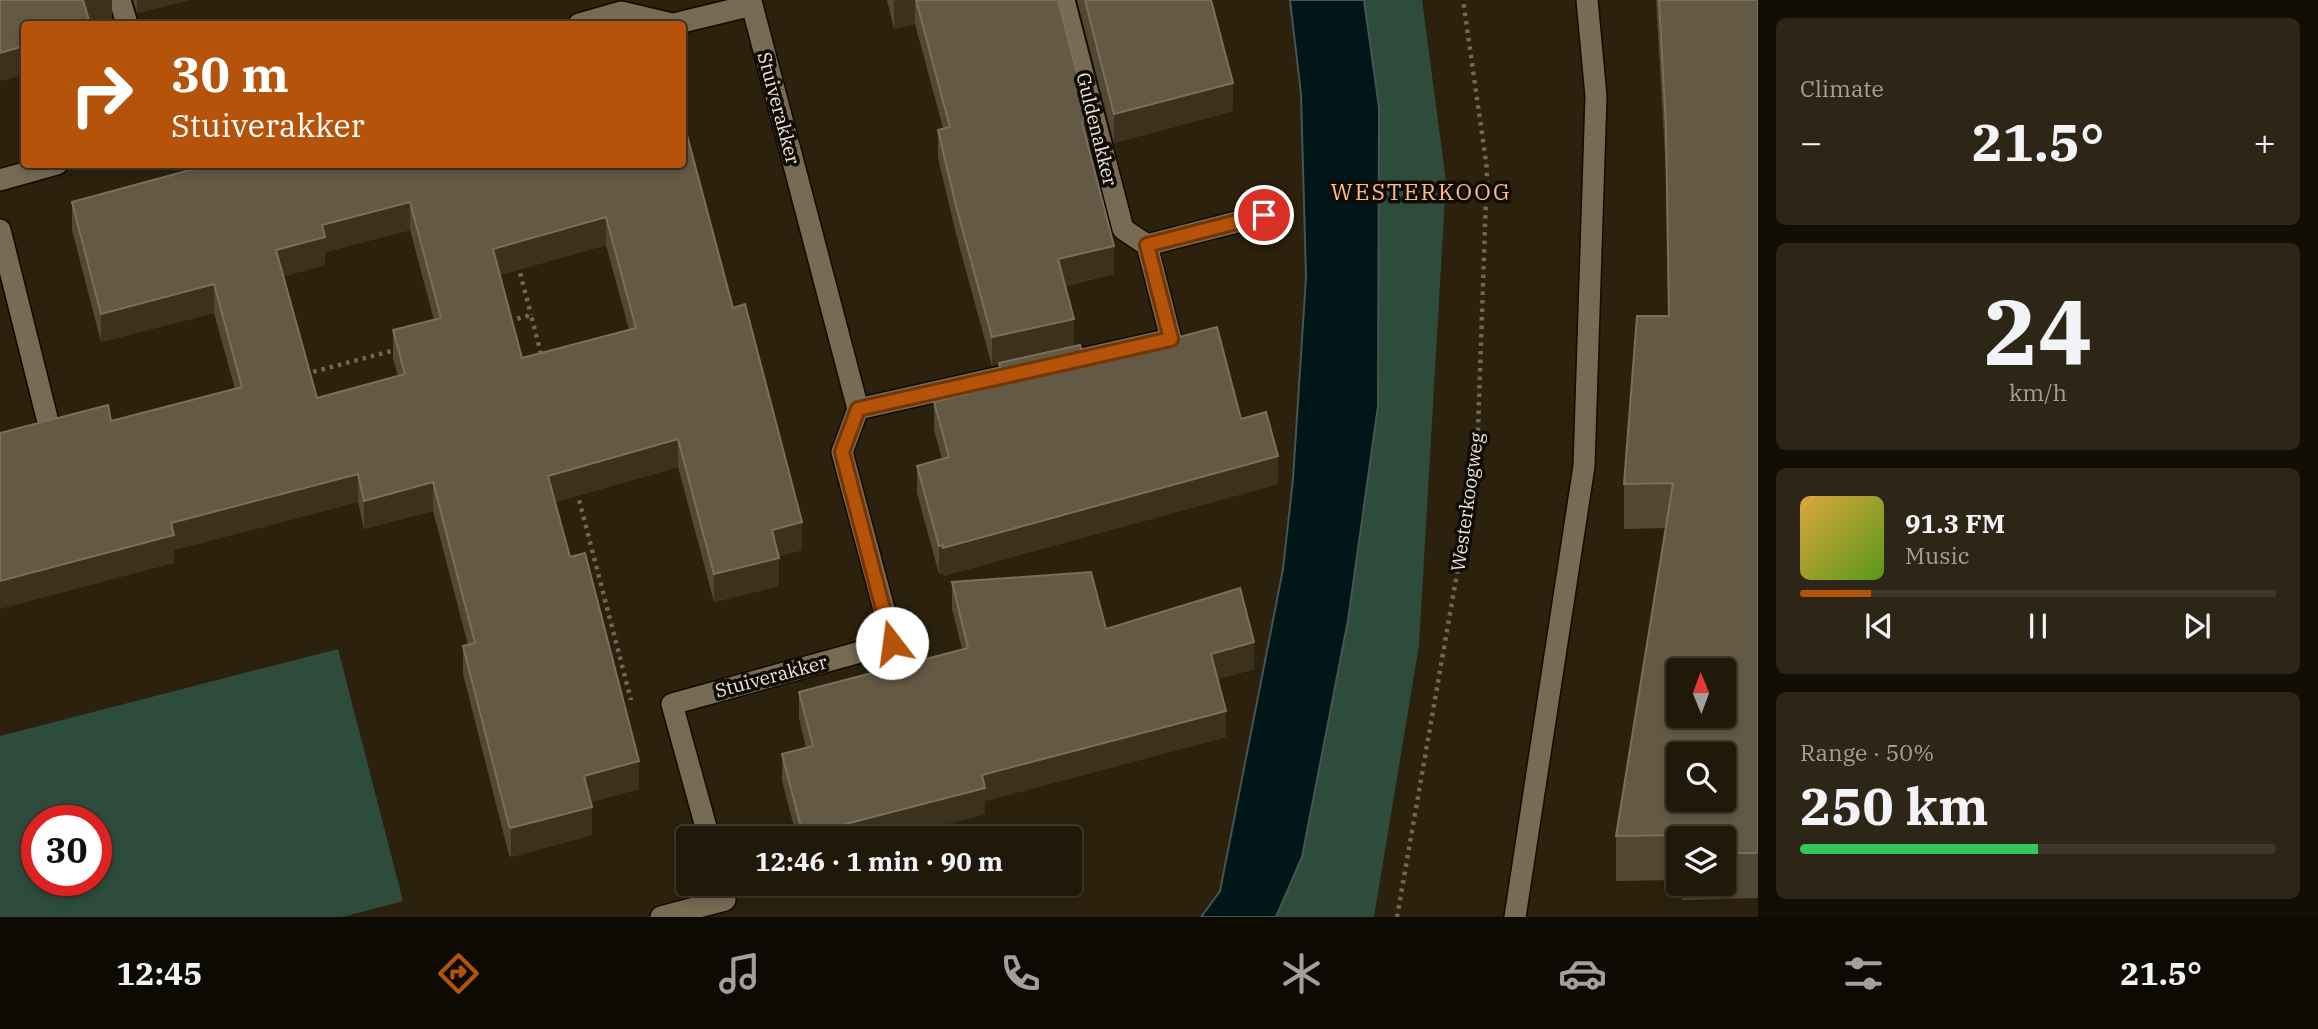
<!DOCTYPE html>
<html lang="en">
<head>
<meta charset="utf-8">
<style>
  :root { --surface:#201909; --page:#2d2617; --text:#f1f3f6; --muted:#a2a09c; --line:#3d382a; --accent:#b45309 }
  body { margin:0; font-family:"IBM Plex Serif",serif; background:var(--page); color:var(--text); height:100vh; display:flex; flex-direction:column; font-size:26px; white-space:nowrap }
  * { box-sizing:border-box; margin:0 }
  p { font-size:23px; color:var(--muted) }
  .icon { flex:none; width:38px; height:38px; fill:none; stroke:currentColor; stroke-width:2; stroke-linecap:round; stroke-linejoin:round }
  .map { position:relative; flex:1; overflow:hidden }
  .side { display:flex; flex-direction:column; gap:18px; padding:18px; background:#120e05; width:560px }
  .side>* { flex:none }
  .guide { position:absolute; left:21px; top:21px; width:665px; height:147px; border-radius:7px; box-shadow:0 4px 10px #0003,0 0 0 2px var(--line); background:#b45309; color:#fff; overflow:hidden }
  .needle { width:46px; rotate:359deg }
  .fabs { position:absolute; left:1666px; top:658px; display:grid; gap:14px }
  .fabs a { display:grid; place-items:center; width:70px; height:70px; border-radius:7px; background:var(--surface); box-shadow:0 4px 10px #0003,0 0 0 2px var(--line); font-size:35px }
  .speed { position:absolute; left:21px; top:805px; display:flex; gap:14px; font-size:35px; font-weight:700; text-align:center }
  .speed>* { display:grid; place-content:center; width:91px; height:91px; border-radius:50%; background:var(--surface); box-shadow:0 4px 10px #0003,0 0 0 2px var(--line); line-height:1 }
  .speed .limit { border:10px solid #d22; background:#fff; color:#111 }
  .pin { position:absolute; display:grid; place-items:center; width:60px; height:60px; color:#fff; margin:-30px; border:4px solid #fff; border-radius:50%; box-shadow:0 2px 7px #0007 }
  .me { position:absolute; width:77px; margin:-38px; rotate:345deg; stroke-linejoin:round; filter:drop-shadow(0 0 5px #0008) }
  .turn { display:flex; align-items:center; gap:24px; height:147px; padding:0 35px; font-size:32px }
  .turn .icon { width:91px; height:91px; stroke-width:2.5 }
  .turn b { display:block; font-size:49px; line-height:60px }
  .big { font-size:52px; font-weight:700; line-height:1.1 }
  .side .card { flex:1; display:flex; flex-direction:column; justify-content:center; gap:10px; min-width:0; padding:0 24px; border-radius:10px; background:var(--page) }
  .side .dial { align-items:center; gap:0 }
  .dial b { font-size:91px; line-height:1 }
  .song { display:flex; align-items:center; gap:21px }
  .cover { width:84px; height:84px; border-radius:10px; background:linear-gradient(135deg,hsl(40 70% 55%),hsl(90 70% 35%)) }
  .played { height:7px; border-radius:4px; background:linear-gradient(90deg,var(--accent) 15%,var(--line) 15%) }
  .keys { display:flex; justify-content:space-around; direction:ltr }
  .heat { display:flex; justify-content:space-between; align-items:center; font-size:38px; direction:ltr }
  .charge { height:10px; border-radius:5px; background:linear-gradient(90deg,#34c759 50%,var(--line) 0) }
  .trip { position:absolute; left:676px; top:826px; width:406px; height:70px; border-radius:7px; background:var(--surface); box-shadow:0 4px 10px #0003,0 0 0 2px var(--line); font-weight:700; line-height:70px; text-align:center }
  .tab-bar { display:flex; height:112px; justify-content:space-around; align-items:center; background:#0d0a04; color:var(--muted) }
  .tab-bar .icon { width:49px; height:49px }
  .tab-bar .selected { color:var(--accent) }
  .tab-bar b { font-size:32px; color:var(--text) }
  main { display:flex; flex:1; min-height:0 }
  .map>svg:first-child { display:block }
  .green { fill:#2d4c3c; fill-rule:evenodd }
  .water { fill:#001618; stroke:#475452; stroke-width:2 }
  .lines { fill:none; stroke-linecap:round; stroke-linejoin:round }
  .minor-casing { stroke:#130a00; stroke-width:24 }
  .path { stroke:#706755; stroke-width:4.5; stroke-dasharray:3.5 5; stroke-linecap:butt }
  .minor { stroke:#776b54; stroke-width:21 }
  .wall { fill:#534833; fill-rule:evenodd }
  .shaded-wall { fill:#3c311c }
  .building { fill:#635944; stroke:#796f5c; stroke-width:2; fill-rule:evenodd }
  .route-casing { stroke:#753606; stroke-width:18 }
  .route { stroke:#b45309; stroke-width:12 }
  .labels { text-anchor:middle; stroke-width:7; stroke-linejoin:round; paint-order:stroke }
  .street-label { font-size:19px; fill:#ede6d9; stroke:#100b04 }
  .quarter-label { font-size:23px; letter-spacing:2px; fill:#fbbc87; stroke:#100b04 }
</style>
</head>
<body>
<main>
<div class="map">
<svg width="1758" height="917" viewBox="0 0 1758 917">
  <rect width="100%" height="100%" fill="#2b210c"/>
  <path class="green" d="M 1364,0 L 1422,0 L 1446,181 L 1419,645 L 1374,917 L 1276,917 L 1302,857 L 1348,620 L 1378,406 L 1379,107 Z
    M 338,649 L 403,901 L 343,917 L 0,917 L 0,736 ZM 37,821 L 96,821 L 96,880 L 37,880 Z"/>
  <path class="water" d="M 1290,0 L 1364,0 L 1379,107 L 1378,406 L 1348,620 L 1302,857 L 1276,917 L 1201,917 L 1220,891 L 1283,569 L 1293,479 L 1306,277 L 1301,94 Z"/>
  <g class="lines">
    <defs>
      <path id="minor" d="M 120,0 L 127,24
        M 1064,0 L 1123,229 L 1147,245
        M 579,24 L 621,12 L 672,24
        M 674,24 L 752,5 L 858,409 L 842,452 L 893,643 L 672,704 L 709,838
        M 0,180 L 57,164
        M 0,230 L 49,426
        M 1059,364 L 1171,339 L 1147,245 L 1264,215
        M 858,409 L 1027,371
        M 661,917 L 725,900 L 721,884
        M 1515,917 L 1584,466 L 1596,96 L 1587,0"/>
    </defs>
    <use href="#minor" class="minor-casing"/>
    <path class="path" d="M 518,265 L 531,315
      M 509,321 L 531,315 L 542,358
      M 305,374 L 399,349
      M 577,492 L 631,700
      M 1397,917 L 1477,459 L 1487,169 L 1463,0"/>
    <use href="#minor" class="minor"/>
  </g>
  <path class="wall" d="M 133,0 L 190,0 L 137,13 Z
    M 887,0 L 1058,0 L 1114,274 L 1065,286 L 1074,347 L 1085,362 L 1241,419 L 1278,484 L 943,576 L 943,573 L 939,574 L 917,493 L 917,466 L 942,459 L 934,430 L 934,402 L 999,385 L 999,364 L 992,366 L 956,234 L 938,158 L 938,130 L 943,128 L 915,24 L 894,29 Z
    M 1077,0 L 1211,0 L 1233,111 L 1114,143 Z
    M 1656,0 L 1758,0 L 1758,898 L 1682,900 L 1682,884 L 1724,884 L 1724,838 L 1678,838 L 1678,880 L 1616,881 L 1616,836 L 1666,528 L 1624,529 L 1624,484 L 1668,316 L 1666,172 Z
    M 682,164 L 733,308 L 802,550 L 779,556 L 779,586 L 714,602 L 678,467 L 555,502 L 570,557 L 639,789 L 591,802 L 592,835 L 511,857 L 509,855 L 463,674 L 463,646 L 468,645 L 433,511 L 364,529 L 358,502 L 174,550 L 174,563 L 111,421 L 235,389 L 214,313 L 101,342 L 72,230 L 72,202 ZM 410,230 L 434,320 L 393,330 L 393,359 L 398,376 L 317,398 L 284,276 L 325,265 L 325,252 ZM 606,245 L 629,330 L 522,358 L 500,275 Z
    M 952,582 L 1106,629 L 1254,669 L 1218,679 L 1226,737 L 985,801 L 985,814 L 894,838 L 797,838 L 782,781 L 782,754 L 806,748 L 799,718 L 799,692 L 962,649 L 952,609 Z"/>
  <path class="shaded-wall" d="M 83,0 L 112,0 L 112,19 L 91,24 L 83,24 Z
    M 137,0 L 190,0 L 137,13 Z
    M 898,0 L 915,0 L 915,24 L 894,29 L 894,1 Z
    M 24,46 L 24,75 L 0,81 L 0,53 Z
    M 1233,83 L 1233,111 L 1114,143 L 1114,114 Z
    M 1089,121 L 1089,149 L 1082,122 Z
    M 410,202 L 410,230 L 325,252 L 325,265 L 276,278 L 276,250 L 322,225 Z
    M 606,217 L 606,245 L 493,277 L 493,249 Z
    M 1114,246 L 1114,274 L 1058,287 L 1058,259 Z
    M 214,284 L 214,313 L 101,342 L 101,314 Z
    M 1074,319 L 1074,347 L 992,366 L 992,337 Z
    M 678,439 L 678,467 L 548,504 L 548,476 Z
    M 1278,456 L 1278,484 L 943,576 L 943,548 Z
    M 358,474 L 358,502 L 174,550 L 174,563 L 0,609 L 0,581 L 171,523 Z
    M 433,482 L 433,511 L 364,529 L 364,501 Z
    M 802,522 L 802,550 L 772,558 L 772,530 Z
    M 943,545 L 943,573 L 939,574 L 939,546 Z
    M 779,558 L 779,586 L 714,602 L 714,574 Z
    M 1254,642 L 1254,669 L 1211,681 L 1211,654 Z
    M 1226,711 L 1226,737 L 985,801 L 985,814 L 894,838 L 803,838 L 803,835 L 982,775 Z
    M 639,761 L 639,789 L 584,804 L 584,776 Z
    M 592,807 L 592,835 L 511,857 L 511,828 Z"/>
  <path class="building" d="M 0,0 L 83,0 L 90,24 L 24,24 L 24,46 L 0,53 Z
    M 916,0 L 1058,0 L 1089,121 L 1082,122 L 1114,246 L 1058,259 L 1074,319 L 992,337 L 956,206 L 938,130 L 950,127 Z
    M 1085,0 L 1211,0 L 1233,83 L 1114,114 Z
    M 1659,0 L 1758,0 L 1758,853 L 1724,853 L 1724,838 L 1682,838 L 1682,835 L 1616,836 L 1673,483 L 1624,484 L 1637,316 L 1669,316 L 1666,127 ZM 1678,670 L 1724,670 L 1724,716 L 1678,716 ZM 1678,754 L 1724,754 L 1724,800 L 1678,800 Z
    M 682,135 L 687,135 L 733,308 L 745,304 L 802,522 L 772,530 L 779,558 L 714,574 L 678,439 L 548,476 L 570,557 L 585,553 L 639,761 L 584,776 L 592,807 L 511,828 L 509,826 L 463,646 L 475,643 L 433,482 L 364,501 L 358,474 L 171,523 L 174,535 L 0,581 L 0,433 L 108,405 L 111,421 L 242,387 L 214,284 L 101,314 L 72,202 L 212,164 L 682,164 ZM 410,202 L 441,318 L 393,330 L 405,374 L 317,398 L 276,250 L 325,237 L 322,225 ZM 606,217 L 636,328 L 522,358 L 493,249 Z
    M 1217,327 L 1241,419 L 1266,412 L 1278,456 L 943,548 L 943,545 L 939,546 L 917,466 L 949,457 L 934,402 L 1004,384 L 999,363 L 1080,345 L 1085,362 Z
    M 1091,572 L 1106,629 L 1240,588 L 1254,642 L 1211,654 L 1226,711 L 982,775 L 985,788 L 803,835 L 782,754 L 813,746 L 799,692 L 968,648 L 952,582 Z"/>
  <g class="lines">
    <defs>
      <path id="route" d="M 892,643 L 842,452 L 858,409 L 1171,339 L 1147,245 L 1264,215"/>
    </defs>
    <use href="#route" class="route-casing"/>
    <use href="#route" class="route"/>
  </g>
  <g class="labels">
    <g class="street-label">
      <text transform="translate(779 108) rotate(75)" y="7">Stuiverakker</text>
      <text transform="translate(1097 129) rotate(76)" y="7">Guldenakker</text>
      <text transform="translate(1467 502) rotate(-82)" y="7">Westerkoogweg</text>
      <text transform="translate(771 676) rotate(-15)" y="7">Stuiverakker</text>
    </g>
    <g class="quarter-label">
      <text x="1421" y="200">WESTERKOOG</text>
    </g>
  </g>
</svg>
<div class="fabs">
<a><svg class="needle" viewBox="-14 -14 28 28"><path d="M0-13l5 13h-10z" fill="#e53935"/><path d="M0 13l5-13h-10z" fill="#a2a09c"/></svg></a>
<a><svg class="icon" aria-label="search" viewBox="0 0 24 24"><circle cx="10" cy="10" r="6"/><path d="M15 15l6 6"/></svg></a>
<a><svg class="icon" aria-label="layers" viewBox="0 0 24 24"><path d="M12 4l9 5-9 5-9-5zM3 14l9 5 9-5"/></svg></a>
</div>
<div class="speed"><div class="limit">30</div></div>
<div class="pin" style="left:1264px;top:215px;background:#d93025"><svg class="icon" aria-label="arrive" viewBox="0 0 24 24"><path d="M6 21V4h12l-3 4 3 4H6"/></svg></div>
<svg class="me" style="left:892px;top:643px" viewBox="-20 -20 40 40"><circle r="19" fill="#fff"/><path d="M0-13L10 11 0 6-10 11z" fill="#b45309"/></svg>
<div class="trip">12:46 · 1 min · 90 m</div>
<div class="guide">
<div class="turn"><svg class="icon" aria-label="right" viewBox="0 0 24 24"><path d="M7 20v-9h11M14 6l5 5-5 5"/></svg><div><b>30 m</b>Stuiverakker</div></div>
</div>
</div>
<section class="side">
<div class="card"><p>Climate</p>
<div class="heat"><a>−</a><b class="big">21.5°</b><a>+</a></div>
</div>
<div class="card dial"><b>24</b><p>km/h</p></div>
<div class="card">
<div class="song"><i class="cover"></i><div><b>91.3 FM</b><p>Music</p></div></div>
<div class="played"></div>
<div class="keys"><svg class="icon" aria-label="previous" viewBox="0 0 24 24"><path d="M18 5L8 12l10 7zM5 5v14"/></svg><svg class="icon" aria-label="pause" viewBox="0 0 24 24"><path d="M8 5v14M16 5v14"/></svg><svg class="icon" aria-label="next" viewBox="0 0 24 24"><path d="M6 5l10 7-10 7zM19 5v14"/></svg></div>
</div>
<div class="card"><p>Range · 50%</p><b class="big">250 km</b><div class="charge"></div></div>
</section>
</main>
<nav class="tab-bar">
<b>12:45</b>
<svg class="icon selected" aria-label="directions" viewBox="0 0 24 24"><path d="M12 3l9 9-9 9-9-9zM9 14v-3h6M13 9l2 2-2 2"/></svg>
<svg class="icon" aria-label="music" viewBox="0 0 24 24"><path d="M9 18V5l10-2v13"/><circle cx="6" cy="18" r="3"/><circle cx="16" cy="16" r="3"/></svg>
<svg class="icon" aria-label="phone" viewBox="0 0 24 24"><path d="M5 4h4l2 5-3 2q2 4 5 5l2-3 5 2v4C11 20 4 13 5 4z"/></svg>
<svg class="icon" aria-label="climate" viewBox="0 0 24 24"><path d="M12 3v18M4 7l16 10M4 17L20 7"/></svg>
<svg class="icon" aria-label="car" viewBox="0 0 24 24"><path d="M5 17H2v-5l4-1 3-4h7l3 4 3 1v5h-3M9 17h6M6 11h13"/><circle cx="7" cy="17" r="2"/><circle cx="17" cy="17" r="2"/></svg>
<svg class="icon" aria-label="filters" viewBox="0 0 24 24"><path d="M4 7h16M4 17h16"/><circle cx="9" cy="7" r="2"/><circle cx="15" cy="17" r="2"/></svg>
<b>21.5°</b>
</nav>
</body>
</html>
